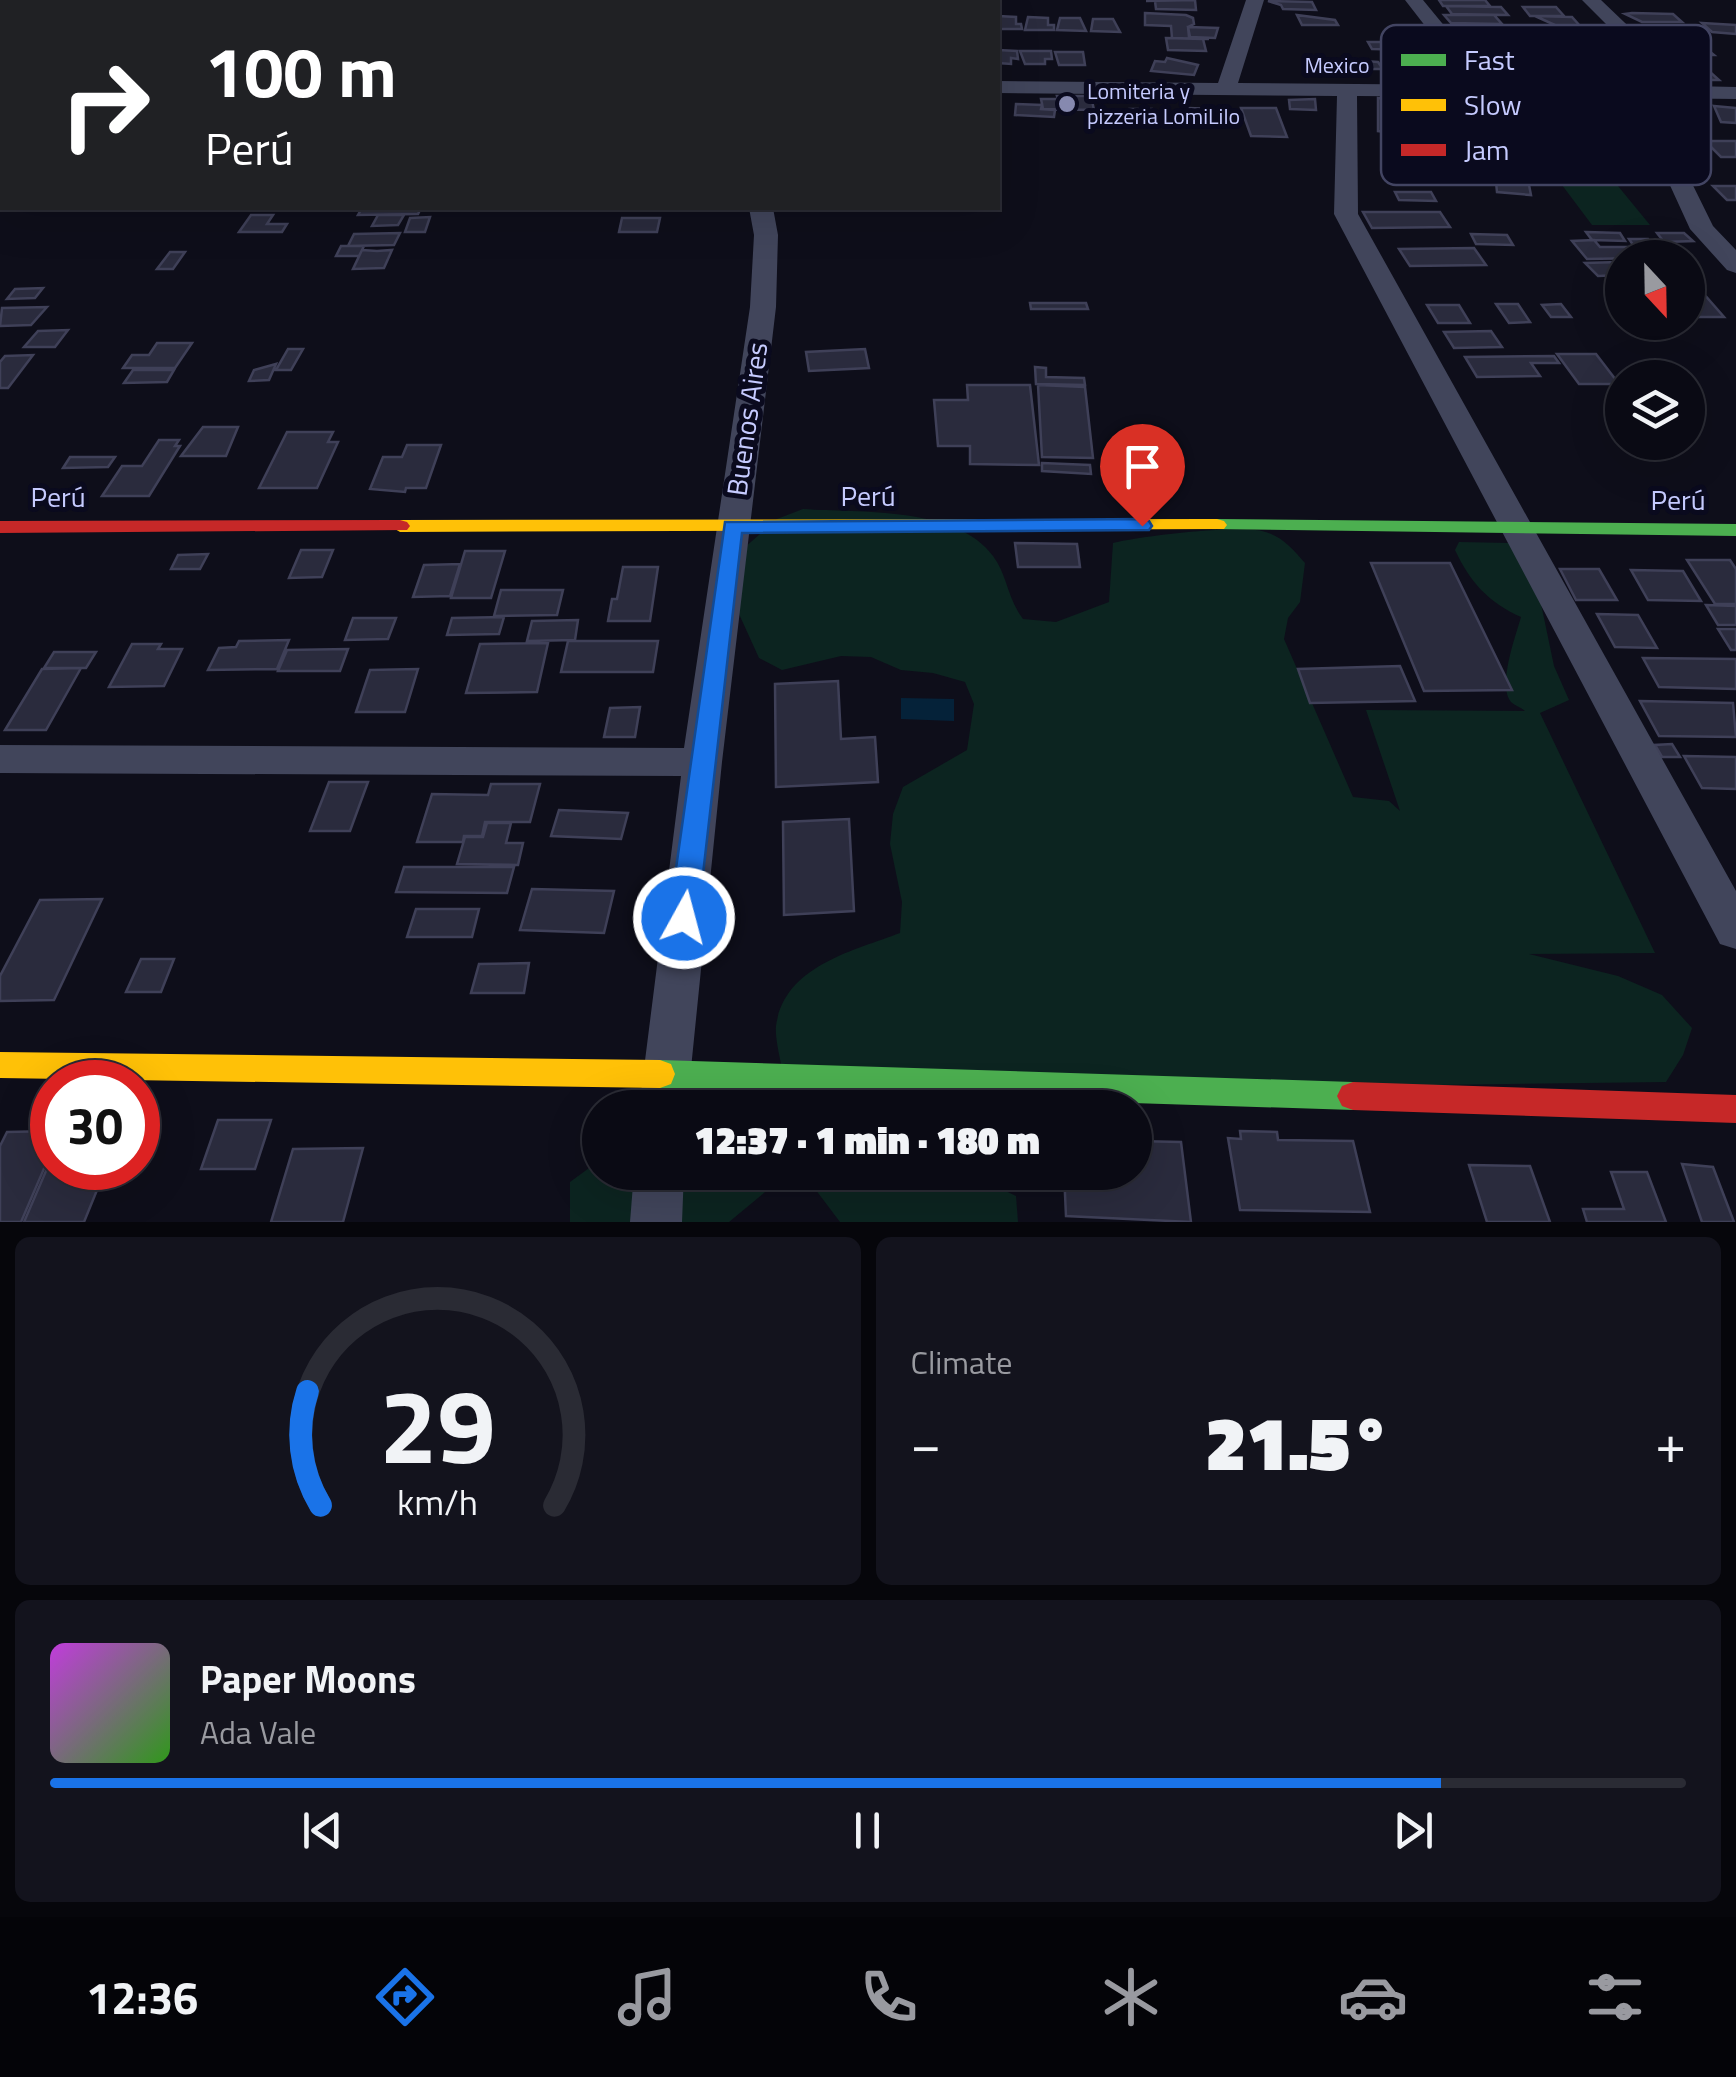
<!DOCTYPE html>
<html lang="en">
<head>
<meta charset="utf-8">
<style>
  :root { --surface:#0a0a14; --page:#13131d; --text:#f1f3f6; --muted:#999aa0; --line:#2a2b34; --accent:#1a73e8 }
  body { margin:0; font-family:"Titillium Web",sans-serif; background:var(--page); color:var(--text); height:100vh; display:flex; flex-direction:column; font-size:38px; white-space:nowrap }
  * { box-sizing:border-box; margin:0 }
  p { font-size:32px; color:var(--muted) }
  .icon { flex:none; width:55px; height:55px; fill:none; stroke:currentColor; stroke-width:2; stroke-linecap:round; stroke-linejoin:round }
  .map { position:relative; height:1222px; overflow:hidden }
  .side { display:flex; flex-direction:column; gap:15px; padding:15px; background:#06060b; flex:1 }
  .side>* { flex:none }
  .guide { position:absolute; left:0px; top:0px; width:1000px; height:210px; box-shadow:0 10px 40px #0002,0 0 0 2px var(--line); background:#202124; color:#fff; overflow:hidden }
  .needle { width:65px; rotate:158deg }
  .tools { position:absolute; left:1605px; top:240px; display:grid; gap:20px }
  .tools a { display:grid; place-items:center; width:100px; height:100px; border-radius:50%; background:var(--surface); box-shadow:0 10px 40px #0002,0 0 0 2px var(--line); font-size:50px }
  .speed { position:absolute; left:30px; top:1060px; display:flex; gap:20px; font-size:50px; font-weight:700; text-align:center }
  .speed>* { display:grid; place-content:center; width:130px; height:130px; border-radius:50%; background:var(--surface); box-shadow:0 10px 40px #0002,0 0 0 2px var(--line); line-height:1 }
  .speed .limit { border:15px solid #d22; background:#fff; color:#111 }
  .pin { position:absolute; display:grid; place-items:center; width:85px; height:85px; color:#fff; margin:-102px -42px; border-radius:50% 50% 50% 0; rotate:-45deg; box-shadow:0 0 10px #0007 }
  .pin .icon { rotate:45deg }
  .me { position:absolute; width:110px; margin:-55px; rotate:7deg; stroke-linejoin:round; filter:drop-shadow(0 0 8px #0008) }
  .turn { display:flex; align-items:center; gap:35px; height:210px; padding:0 40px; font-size:45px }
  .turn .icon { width:130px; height:130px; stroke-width:2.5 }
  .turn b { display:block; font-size:70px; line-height:85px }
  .big { font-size:75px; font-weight:800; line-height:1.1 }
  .side .card { flex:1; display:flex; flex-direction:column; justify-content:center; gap:15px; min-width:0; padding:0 35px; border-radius:15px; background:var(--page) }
  .side .dial { align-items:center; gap:0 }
  .dial svg { height:260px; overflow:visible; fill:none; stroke:var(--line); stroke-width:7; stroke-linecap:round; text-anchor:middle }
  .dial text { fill:var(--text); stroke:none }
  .song { display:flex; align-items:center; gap:30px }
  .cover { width:120px; height:120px; border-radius:15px; background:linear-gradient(135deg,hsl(290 70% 55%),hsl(110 70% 35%)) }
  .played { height:10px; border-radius:5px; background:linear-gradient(90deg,var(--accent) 85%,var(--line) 85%) }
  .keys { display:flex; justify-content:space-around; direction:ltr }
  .heat { display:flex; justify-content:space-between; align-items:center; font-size:55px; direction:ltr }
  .side .tiles { flex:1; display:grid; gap:15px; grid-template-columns:1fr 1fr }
  .card:last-child { grid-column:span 2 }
  .trip { position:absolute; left:582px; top:1090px; width:570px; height:100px; border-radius:50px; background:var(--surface); box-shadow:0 10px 40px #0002,0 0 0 2px var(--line); font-weight:800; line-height:100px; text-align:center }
  .tabs { display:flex; height:160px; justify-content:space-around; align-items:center; background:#040408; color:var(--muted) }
  .tabs .icon { width:70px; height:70px }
  .tabs .active { color:var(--accent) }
  .tabs b { font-size:45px; color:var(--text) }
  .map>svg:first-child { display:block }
  .green { fill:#0c2420 }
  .water { fill:#052239 }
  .building { fill:#2a2b3d; stroke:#3f4058; stroke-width:2.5 }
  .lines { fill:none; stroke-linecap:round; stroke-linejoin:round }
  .street { fill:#41455b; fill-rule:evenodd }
  .fast { fill:#4caf50; fill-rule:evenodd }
  .slow { fill:#ffc107; fill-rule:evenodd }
  .jam { fill:#c62828; fill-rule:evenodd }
  .route { fill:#1a73e8; stroke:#114b97; stroke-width:2.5 }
  .poi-dot { fill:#8689af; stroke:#0a0a1e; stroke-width:4 }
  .labels { text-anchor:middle; stroke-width:10; stroke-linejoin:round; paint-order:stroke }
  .far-street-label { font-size:22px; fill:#c6cbff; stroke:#0a0a1e }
  .far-poi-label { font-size:22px; fill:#c6cbff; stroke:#0a0a1e; text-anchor:start }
  .street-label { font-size:28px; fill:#c6cbff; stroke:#0a0a1e }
  .key { fill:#0a0a1e; stroke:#424462; stroke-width:2.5 }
  .key-label { font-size:28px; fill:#c6cbff }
</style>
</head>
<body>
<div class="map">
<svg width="1736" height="1222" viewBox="0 0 1736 1222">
  <rect width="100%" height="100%" fill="#0e0e1a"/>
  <path class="green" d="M 1562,185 L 1618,186 L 1650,225 L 1592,225 Z
    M 803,509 C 860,513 957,506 993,556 C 1007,574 1007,598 1023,619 L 1056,622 L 1109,602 L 1113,543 C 1140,536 1238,525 1262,531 C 1281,535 1293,549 1305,563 L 1300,602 L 1288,618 L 1284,639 L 1353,797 L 1389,801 L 1400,811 L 1366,710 L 1525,711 C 1521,707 1515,706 1511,702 C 1497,686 1516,635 1521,617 C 1488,602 1470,582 1455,550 L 1459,542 L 1509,543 L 1540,599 L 1554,666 L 1569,700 L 1540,713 L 1655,953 L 1529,954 L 1618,976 L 1662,995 L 1692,1028 L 1683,1055 L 1666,1082 L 1209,1088 L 894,1107 L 734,1107 L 758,1099 L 781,1064 C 779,1053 775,1037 776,1026 C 784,966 853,951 900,933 L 902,902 L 890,844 L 893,814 L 903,787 L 967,750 L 974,704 L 965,682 L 933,673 L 901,670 L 871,657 L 841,656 L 782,670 L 759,658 L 719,570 L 777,519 Z
    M 600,1160 L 600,1172 L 788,1173 L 729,1222 L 570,1222 L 570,1182 Z
    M 803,1173 L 968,1173 L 1016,1196 L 1018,1222 L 840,1222 Z"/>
  <path class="water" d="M 901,698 L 954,699 L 954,721 L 901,719 Z"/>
  <path class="building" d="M 1195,0 L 1196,10 L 1156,9 L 1155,1 L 1146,1 Z
    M 1439,0 L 1485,0 L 1490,6 L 1443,6 Z
    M 1268,1 L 1312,2 L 1316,10 L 1283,9 L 1281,5 Z
    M 1446,6 L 1501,7 L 1508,15 L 1452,14 Z
    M 1523,7 L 1556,7 L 1564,16 L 1530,16 Z
    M 1145,13 L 1186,15 L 1193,18 L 1194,24 L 1188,27 L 1189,37 L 1209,39 L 1172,38 L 1171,26 L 1145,25 Z
    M 1632,13 L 1673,14 L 1682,22 L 1642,22 L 1625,14 Z
    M 1297,15 L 1335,20 L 1338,25 L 1302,25 Z
    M 1444,15 L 1494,15 L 1502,24 L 1451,23 Z
    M 998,16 L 1016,17 L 1016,24 L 1021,24 L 1022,29 L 998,29 Z
    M 1535,16 L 1572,17 L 1580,26 L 1557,26 Z
    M 1028,17 L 1048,18 L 1048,25 L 1054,25 L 1054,30 L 1025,30 Z
    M 1060,18 L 1080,18 L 1086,31 L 1057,30 Z
    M 1093,19 L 1113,19 L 1120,32 L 1091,31 Z
    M 1702,23 L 1736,25 L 1736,34 L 1712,32 Z
    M 1188,27 L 1218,28 L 1215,38 L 1190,37 Z
    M 1166,38 L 1203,39 L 1206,51 L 1168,50 Z
    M 1368,42 L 1410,42 L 1415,50 L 1372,49 Z
    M 1668,46 L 1703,46 L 1714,55 L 1678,55 Z
    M 998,50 L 1017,51 L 1018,59 L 1011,58 L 1011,64 L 998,63 Z
    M 1020,51 L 1051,51 L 1052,59 L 1045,59 L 1045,64 L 1025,64 Z
    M 1055,52 L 1083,52 L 1085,65 L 1059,65 Z
    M 1167,58 L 1198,65 L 1194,75 L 1151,71 L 1155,61 L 1165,62 Z
    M 1348,60 L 1378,62 L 1383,69 L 1353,69 Z
    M 1675,63 L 1700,63 L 1719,80 L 1694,80 Z
    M 1057,96 L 1091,96 L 1094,110 L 1043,109 L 1041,99 L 1058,99 Z
    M 1378,98 L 1408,101 L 1407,134 L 1378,131 Z
    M 1315,99 L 1316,110 L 1290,109 L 1289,100 Z
    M 1016,104 L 1042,105 L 1041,109 L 1055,110 L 1054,117 L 1015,115 Z
    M 1714,106 L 1736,108 L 1736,123 L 1721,122 Z
    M 1188,108 L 1215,109 L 1216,122 L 1189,121 Z
    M 1241,108 L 1276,108 L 1287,137 L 1251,136 Z
    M 1130,109 L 1152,109 L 1158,124 L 1135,124 Z
    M 1705,141 L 1736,141 L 1736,157 L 1721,157 Z
    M 1496,182 L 1529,185 L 1531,195 L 1497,192 Z
    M 1713,186 L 1736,186 L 1736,200 L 1727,200 Z
    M 1395,192 L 1431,192 L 1436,201 L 1399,200 Z
    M 362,208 L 421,208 L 418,214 L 358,215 Z
    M 1363,212 L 1440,212 L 1450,227 L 1372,228 Z
    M 251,215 L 273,215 L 267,224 L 287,224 L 282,232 L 239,232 Z
    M 378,215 L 404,215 L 398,225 L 372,226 Z
    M 430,217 L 425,232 L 405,232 L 410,218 Z
    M 622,218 L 660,218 L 657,232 L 619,232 Z
    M 1586,232 L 1620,233 L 1625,241 L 1592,240 Z
    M 400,233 L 394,245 L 348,246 L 354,234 Z
    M 1657,233 L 1684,233 L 1693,241 L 1664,242 Z
    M 1471,234 L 1507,235 L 1513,245 L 1476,244 Z
    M 1629,239 L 1648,239 L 1657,252 L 1638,252 Z
    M 1594,240 L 1600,247 L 1632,247 L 1642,258 L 1587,259 L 1572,241 Z
    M 341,246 L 364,246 L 359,256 L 336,256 Z
    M 1474,248 L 1486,265 L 1410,266 L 1399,249 Z
    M 362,250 L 377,251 L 392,250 L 384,268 L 353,269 Z
    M 170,252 L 185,252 L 173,269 L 157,269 Z
    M 1619,262 L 1622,275 L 1598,276 L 1585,263 Z
    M 43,288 L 35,298 L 7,299 L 15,289 Z
    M 1688,293 L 1703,293 L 1724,317 L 1688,317 Z
    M 1030,303 L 1086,303 L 1088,309 L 1031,309 Z
    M 1496,304 L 1518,304 L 1530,322 L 1509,323 Z
    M 1561,304 L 1571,317 L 1551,317 L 1542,305 Z
    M 1427,305 L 1459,305 L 1470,323 L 1438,323 Z
    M 47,307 L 31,325 L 0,326 L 2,308 Z
    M 68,330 L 55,347 L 24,347 L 38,331 Z
    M 1491,331 L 1502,347 L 1454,348 L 1444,332 Z
    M 157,343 L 192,343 L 175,368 L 123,368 L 132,355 L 149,355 Z
    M 288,349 L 303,349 L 291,370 L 276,370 Z
    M 865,349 L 869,368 L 809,371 L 806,352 Z
    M 1557,354 L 1596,354 L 1619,384 L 1579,384 Z
    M 33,355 L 8,388 L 0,388 L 0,362 L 5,356 Z
    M 1554,356 L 1559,363 L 1531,363 L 1540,376 L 1477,377 L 1465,357 Z
    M 276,364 L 269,380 L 249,381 L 254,370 Z
    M 1035,367 L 1046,368 L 1046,377 L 1084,378 L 1085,385 L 1036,384 Z
    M 133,370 L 174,370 L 167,382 L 124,383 Z
    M 967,385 L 1030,385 L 1039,465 L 970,464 L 970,446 L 938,446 L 934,400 L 968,400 Z
    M 1038,385 L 1085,387 L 1093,458 L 1042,457 Z
    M 203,427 L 238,427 L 226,456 L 181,456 Z
    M 287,432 L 333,432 L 328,442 L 338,442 L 317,488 L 259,488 Z
    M 159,440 L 179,440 L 175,446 L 180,446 L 149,496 L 102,496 L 122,466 L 142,466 Z
    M 407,445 L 441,445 L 426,488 L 406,488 L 405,492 L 370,489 L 383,457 L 402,457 Z
    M 70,457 L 115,457 L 108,467 L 63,468 Z
    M 1042,463 L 1090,465 L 1091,474 L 1042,471 Z
    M 1015,543 L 1077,544 L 1080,567 L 1018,567 Z
    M 301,550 L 333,550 L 322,577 L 289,578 Z
    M 465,551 L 505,551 L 491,598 L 451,598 Z
    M 208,554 L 200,569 L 171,569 L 178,555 Z
    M 1687,560 L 1730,560 L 1736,569 L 1736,604 L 1715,604 Z
    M 1371,563 L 1450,563 L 1512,690 L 1424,691 Z
    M 460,564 L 450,596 L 413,597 L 424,565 Z
    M 623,567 L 658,567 L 650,621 L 608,621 L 612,599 L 617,599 Z
    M 1560,569 L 1599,569 L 1617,600 L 1576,600 Z
    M 1631,570 L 1683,571 L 1701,601 L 1648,600 Z
    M 501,590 L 563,590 L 557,615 L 494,616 Z
    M 1706,605 L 1736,606 L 1736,625 L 1718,625 Z
    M 1597,614 L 1638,615 L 1657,648 L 1615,647 Z
    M 504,617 L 499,634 L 447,635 L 452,618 Z
    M 353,618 L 396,618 L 388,639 L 345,640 Z
    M 578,620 L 575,640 L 527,641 L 532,621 Z
    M 1718,629 L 1736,629 L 1736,650 L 1731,650 Z
    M 289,640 L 277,669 L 208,670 L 219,648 L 236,647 L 239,641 Z
    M 568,641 L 658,641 L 653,672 L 561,672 Z
    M 548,643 L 537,692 L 466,693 L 480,644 Z
    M 132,644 L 161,644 L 158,649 L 182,649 L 164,686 L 109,687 Z
    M 348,649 L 340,671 L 278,671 L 287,650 Z
    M 54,652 L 96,652 L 86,668 L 44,668 Z
    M 1643,658 L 1736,659 L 1736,689 L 1659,687 Z
    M 1400,666 L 1415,701 L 1310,703 L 1298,669 Z
    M 81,668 L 46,730 L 5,730 L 42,669 Z
    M 418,669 L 405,712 L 356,712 L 370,670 Z
    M 838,681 L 841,739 L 875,737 L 878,782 L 776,787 L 775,684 Z
    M 1640,701 L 1733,703 L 1736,737 L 1659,736 Z
    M 640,707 L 635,737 L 604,737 L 610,708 Z
    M 1672,744 L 1680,757 L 1662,757 L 1655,745 Z
    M 1684,756 L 1736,757 L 1736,789 L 1702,788 Z
    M 329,782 L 368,782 L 350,831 L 310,831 Z
    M 491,784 L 540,784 L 530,822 L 485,822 L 482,836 L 464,836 L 463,842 L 417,842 L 432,794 L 488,795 Z
    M 559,810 L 628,813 L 621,839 L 551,836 Z
    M 849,819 L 854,911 L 784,915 L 783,822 Z
    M 487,823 L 511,823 L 506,843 L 523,843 L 518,865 L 457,864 L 465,837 L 483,837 Z
    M 404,867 L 514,867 L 507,893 L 396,892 Z
    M 532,889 L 614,891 L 604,933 L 520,930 Z
    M 102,899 L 54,1000 L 0,1001 L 0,976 L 40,900 Z
    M 416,909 L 479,909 L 472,937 L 407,937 Z
    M 141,959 L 174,959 L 161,992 L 126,992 Z
    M 529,963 L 524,993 L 471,993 L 479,964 Z
    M 218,1120 L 271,1120 L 255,1169 L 201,1169 Z
    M 52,1131 L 52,1150 L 21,1222 L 0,1222 L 0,1146 L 7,1132 Z
    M 1240,1131 L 1277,1132 L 1278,1140 L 1353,1141 L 1370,1212 L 1240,1210 L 1228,1138 L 1241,1139 Z
    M 1135,1141 L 1181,1142 L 1191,1222 L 1066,1216 L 1064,1172 L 1135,1172 Z
    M 363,1148 L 343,1222 L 271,1222 L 293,1149 Z
    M 52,1157 L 52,1168 L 106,1168 L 84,1222 L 24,1222 Z
    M 1682,1164 L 1713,1167 L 1734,1222 L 1702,1222 Z
    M 1469,1165 L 1530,1166 L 1550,1222 L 1487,1222 Z
    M 1611,1172 L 1647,1172 L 1666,1222 L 1587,1222 L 1583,1209 L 1624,1209 Z"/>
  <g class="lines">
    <path class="street" d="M 753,0 L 771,0 L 771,2 L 753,2 Z
      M 1246,0 L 1264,0 L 1238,83 L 1471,85 L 1405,0 L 1423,0 L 1493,85 L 1668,86 L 1582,0 L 1601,0 L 1691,86 L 1736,87 L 1736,99 L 1650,98 L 1713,226 L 1736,250 L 1736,273 L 1727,270 L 1690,229 L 1630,98 L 1357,96 L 1358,214 L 1736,891 L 1736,949 L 1720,944 L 1334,214 L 1337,96 L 998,93 L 998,81 L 1218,83 Z
      M 0,73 L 2,73 L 2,85 L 0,85 Z
      M 749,208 L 773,208 L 778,235 L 776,307 L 722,762 L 687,1108 L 639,1108 L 681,776 L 0,773 L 0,745 L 684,748 L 750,307 L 754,235 Z
      M 634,1172 L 684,1172 L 682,1222 L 630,1222 Z"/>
    <path class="fast" d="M 1217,519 L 1736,524 L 1736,536 L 1210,529 L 1207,525 L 1210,521 Z
      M 660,1060 L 1353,1082 L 1364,1086 L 1369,1096 L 1364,1106 L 1353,1110 L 660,1088 L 649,1084 L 645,1074 L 649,1064 Z"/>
    <path class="slow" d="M 1217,519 L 1224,521 L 1227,525 L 1224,529 L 400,532 L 390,526 L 400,520 Z
      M 0,1052 L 660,1060 L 671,1064 L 675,1074 L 671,1084 L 660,1088 L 0,1078 Z"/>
    <path class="jam" d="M 400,520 L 407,522 L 410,526 L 407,530 L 0,533 L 0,521 Z
      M 1353,1082 L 1736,1095 L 1736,1123 L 1353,1110 L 1342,1106 L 1337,1096 L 1342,1086 Z"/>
  </g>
  <path class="route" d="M 1142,519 L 1149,521 L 1152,526 L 1149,530 L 742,533 L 698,918 L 694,926 L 684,929 L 673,926 L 669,918 L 725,522 Z"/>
  <circle class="poi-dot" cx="1067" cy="104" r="10"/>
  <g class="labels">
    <g class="far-street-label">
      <text x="1337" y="73">Mexico</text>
    </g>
    <g class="far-poi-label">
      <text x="1087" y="99">Lomiteria y<tspan x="1087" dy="25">pizzeria LomiLilo</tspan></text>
    </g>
    <g class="street-label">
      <text transform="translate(747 419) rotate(-82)" y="10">Buenos Aires</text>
      <text x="868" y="506">Perú</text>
      <text x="58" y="507">Perú</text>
      <text x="1678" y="510">Perú</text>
    </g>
  </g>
  <rect x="1381" y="25" width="330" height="160" rx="15" class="key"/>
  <rect x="1401" y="54" width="45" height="12" fill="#4caf50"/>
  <rect x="1401" y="99" width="45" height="12" fill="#ffc107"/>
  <rect x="1401" y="144" width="45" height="12" fill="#c62828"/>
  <g class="key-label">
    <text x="1464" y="70">Fast</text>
    <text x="1464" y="115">Slow</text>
    <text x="1464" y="160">Jam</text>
  </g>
</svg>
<div class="tools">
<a><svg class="needle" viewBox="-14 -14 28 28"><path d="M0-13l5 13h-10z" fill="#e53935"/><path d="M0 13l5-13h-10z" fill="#999aa0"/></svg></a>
<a><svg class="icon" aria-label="layers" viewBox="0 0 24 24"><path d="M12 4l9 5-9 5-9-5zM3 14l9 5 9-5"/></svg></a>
</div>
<div class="speed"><div class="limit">30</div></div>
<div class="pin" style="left:1142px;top:526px;background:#d93025"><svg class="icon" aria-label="arrive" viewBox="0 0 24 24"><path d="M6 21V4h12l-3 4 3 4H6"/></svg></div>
<svg class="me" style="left:684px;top:918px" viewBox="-20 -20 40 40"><circle r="17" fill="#1a73e8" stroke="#fff" stroke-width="3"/><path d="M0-11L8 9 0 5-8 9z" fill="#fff"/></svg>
<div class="trip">12:37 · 1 min · 180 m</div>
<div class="guide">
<div class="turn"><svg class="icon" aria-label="right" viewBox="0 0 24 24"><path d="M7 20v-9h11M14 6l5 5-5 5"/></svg><div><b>100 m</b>Perú</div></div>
</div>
</div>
<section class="side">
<div class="tiles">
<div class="card dial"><svg viewBox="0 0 100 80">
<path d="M14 69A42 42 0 1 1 86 69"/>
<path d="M14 69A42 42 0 0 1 10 34" stroke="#1a73e8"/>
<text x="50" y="56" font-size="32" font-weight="700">29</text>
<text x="50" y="72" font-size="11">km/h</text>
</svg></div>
<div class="card"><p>Climate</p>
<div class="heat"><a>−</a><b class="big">21.5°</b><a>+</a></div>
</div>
<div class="card">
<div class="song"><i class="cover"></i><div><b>Paper Moons</b><p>Ada Vale</p></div></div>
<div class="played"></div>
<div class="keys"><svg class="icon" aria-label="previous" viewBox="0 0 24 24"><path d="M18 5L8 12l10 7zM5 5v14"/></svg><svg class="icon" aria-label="pause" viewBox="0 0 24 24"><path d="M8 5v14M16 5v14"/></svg><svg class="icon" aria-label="next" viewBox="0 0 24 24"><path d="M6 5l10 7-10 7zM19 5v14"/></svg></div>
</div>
</div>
</section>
<nav class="tabs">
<b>12:36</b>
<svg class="icon active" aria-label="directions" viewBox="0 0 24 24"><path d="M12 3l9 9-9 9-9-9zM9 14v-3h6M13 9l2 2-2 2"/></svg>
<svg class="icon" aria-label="music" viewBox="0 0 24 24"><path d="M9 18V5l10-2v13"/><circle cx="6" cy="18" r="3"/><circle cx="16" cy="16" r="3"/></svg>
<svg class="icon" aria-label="phone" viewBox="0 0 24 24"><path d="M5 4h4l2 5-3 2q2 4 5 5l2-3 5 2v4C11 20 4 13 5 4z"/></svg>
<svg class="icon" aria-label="climate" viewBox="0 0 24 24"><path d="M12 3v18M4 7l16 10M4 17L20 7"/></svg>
<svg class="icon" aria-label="car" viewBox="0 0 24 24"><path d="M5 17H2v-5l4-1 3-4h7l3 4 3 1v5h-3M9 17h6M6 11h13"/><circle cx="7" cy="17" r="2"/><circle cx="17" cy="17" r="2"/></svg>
<svg class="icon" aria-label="filters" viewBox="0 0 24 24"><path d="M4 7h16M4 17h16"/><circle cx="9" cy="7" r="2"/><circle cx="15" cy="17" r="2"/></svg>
</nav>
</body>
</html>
